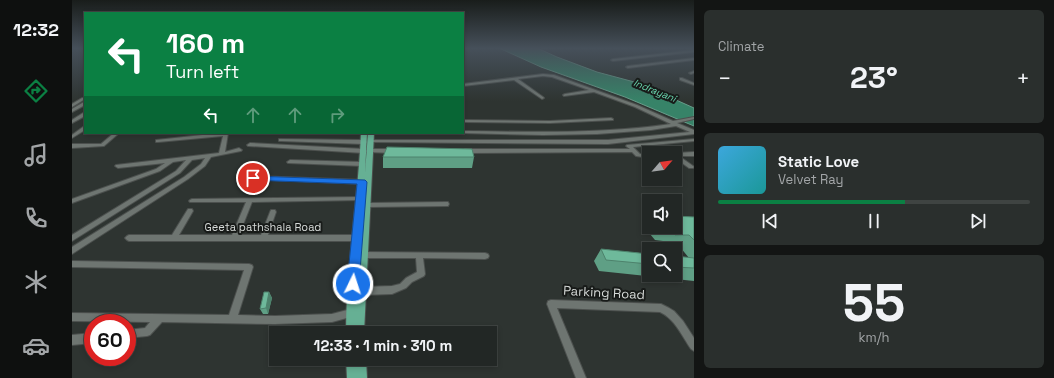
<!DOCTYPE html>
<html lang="en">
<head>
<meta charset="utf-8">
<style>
  :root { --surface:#222725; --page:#2a2f2d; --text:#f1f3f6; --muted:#a2a5a7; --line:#3f4442; --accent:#0b8043 }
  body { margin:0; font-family:"Space Grotesk",sans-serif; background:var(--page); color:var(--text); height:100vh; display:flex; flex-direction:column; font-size:15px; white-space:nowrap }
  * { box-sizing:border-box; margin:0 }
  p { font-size:13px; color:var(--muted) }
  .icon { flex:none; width:22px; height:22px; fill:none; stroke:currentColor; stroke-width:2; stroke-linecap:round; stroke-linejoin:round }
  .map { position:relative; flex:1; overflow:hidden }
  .sheet { display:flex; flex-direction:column; gap:10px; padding:10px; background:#131514; width:360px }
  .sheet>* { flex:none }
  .banner { position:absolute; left:12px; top:12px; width:380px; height:122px; border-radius:0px; box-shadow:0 2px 6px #0003,0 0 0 1px var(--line); background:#0b8043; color:#fff; overflow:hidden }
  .needle { width:26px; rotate:62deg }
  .buttons { position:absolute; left:570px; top:146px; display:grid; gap:8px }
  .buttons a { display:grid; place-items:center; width:40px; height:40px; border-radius:0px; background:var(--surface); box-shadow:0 2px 6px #0003,0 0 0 1px var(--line); font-size:20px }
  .speed { position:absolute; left:12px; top:314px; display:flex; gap:8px; font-size:20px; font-weight:700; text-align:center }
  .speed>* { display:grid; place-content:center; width:52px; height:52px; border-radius:50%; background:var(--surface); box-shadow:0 2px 6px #0003,0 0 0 1px var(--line); line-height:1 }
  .speed .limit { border:6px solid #d22; background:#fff; color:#111 }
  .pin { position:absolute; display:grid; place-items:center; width:34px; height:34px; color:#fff; margin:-17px; border:2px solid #fff; border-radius:50%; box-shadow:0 1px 4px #0007 }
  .me { position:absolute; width:44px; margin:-22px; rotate:4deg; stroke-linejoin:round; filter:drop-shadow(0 0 3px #0008) }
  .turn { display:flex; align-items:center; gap:14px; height:84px; padding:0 16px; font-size:18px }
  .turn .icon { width:52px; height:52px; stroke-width:2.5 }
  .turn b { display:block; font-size:28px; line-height:34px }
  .lanes { display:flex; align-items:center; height:38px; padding:0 16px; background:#0003; justify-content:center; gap:20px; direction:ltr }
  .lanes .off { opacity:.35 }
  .big { font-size:30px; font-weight:700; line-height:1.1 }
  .sheet .tile { flex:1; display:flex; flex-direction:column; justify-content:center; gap:6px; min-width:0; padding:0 14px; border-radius:6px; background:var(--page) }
  .sheet .dial { align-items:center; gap:0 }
  .dial b { font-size:52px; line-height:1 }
  .song { display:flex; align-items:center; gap:12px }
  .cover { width:48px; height:48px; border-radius:6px; background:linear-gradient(135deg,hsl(200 70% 55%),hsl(180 70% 35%)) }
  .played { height:4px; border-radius:2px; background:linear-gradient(90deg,var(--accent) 60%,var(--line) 60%) }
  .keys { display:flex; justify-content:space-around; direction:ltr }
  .heat { display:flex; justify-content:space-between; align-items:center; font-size:22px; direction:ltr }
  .trip { position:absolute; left:197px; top:326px; width:228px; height:40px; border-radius:0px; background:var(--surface); box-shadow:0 2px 6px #0003,0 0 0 1px var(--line); font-weight:700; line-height:40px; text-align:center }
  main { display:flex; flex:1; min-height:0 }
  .tab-bar { display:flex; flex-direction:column; width:72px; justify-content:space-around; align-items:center; background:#0e100f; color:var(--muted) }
  .tab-bar .icon { width:28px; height:28px }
  .tab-bar .on { color:var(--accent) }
  .tab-bar b { font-size:18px; color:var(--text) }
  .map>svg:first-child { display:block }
  .water { fill:#378368; stroke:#679d8a }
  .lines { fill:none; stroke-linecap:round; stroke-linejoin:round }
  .minor-casing { stroke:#4c504e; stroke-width:2 }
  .major-casing { stroke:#4c504e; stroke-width:2 }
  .minor { fill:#6e7571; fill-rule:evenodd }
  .major { fill:#66b094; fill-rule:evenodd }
  .wall { fill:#5f9f85 }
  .shaded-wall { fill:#4d826c }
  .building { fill:#6eb99b; stroke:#4d826c }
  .route { fill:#1a73e8; stroke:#114b97 }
  .labels { text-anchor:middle; stroke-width:4; stroke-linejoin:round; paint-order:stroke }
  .far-water-label { font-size:10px; font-style:italic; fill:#69d6ae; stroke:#181b19 }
  .street-label { font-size:11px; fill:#d6dad8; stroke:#181b19 }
  .near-street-label { font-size:13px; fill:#d6dad8; stroke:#181b19 }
</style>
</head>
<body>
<main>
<nav class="tab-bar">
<b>12:32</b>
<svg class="icon on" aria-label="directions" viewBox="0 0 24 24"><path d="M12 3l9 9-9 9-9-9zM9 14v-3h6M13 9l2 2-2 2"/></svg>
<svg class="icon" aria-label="music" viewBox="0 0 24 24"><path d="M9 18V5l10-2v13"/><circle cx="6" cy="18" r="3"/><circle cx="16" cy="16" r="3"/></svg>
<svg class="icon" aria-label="phone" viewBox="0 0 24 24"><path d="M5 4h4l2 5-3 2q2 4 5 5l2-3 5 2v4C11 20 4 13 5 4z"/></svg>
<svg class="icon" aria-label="climate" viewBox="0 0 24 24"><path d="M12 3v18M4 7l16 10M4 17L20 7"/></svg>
<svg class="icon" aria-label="car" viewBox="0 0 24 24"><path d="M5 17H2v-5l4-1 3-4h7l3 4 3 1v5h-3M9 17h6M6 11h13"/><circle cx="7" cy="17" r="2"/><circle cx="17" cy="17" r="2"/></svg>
</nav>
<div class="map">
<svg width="622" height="378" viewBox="0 0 622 378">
  <rect width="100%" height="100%" fill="#2e3431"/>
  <path class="water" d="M 427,48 L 465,48 L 485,57 L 525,72 L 581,87 L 584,91 L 622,108 L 622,126 L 553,97 L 469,67 Z"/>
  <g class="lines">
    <defs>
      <path id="minor" d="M 622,50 L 622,52 L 541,61 L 539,60 L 541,59 Z
        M 622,58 L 622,60 L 556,68 L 554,67 L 556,66 Z
        M 622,71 L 622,73 L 619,74 L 617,73 Z
        M 471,74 L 482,75 L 565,105 L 601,121 L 622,117 L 622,119 L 605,123 L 622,130 L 622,134 L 536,144 L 299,142 L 297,141 L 299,140 L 536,140 L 618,132 L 604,126 L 579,130 L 525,134 L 471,135 L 389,133 L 391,133 L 391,131 C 461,132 530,134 599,124 L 563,107 L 522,92 L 492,96 L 491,95 L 493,94 L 517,90 L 480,77 L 471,76 L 446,79 L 471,97 L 472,98 L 470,99 L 442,80 L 391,86 L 391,84 Z
        M 608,78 L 610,78 L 622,83 L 622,85 L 608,80 Z
        M 10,98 L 12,98 L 13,99 L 0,107 L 0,104 Z
        M 12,102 L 13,102 L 13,105 L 0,112 L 0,109 Z
        M 11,113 L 13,113 L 13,116 L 0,123 L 0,120 Z
        M 539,118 L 541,119 L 541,120 L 478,123 L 391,122 L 391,120 L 478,121 Z
        M 11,127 L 13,127 L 13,130 L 0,138 L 0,135 Z
        M 42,133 L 47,133 L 32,146 L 0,148 L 0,144 L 29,144 Z
        M 149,133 L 156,133 L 153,152 L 167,148 L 170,150 L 169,151 L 139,157 L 133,166 L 116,179 L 0,254 L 0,247 L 112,177 L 129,164 L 133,158 L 120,160 L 108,173 L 0,241 L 0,235 L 104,171 L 114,160 L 101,162 L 88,171 L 0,203 L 0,199 L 84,169 L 93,163 L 46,168 L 43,166 L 44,165 L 147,153 L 151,136 L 86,142 L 84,142 L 84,140 Z
        M 207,139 L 292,140 L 295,142 L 292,144 L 209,141 L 207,141 Z
        M 622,139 L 622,141 L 561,147 L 568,154 L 577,154 L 577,158 L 564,156 L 560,152 L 393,153 L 390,151 L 393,149 L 558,149 L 554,146 L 555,145 Z
        M 178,143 L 292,149 L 295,151 L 292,153 L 176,146 L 175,145 Z
        M 298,149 L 320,149 L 323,151 L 320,153 L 296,152 L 295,151 Z
        M 622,152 L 622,156 L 607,156 L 621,166 L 622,167 L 621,168 L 617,168 L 603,158 L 603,153 Z
        M 218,160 L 291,162 L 294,164 L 291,166 L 216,163 L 215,162 Z
        M 181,176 L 293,180 L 296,182 L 293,184 L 179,179 L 178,178 Z
        M 288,197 L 291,199 L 290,200 L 180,202 L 167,235 L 189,235 L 198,212 L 199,210 L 203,210 L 204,212 L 196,235 L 287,235 L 289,236 L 291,238 L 289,240 L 287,241 L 57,241 L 55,240 L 53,238 L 55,236 L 57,235 L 100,235 L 116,209 L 120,209 L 121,211 L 107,235 L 160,235 L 174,202 L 118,202 L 117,201 L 118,200 L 120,199 Z
        M 374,202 L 376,202 L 377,204 L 376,206 L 296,207 L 293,205 L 296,203 Z
        M 289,252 L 413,253 L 416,254 L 417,256 L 416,258 L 413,259 L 351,258 L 353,274 L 352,276 L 340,282 L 334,288 L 320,294 L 290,295 L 287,294 L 286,291 L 287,288 L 290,287 L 320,286 L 328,284 L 334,278 L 345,272 L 344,258 L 289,258 L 286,257 L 285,255 L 286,253 Z
        M 0,261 L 177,264 L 180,265 L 181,267 L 166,315 L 203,316 L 260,314 L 279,309 L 282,310 L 283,313 L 282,316 L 260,322 L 203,324 L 90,322 L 78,335 L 75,336 L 55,338 L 55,330 L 73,328 L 78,322 L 0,321 L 0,313 L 157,315 L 172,270 L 0,267 Z
        M 479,300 L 589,304 L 597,308 L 602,311 L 611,321 L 622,338 L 622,351 L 619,349 C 610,336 603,319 588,312 L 485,308 L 514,378 L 504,378 L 475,304 L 476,301 Z
        M 21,333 L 21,343 L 0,345 L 0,335 Z"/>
      <path id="major" d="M 289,133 L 295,133 L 293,173 L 296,133 L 302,133 L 292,333 L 274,333 C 274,266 286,200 289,133 Z
        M 274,359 L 294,359 L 295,378 L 275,378 Z"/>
    </defs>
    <use href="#minor" class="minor-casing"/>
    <use href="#major" class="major-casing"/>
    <use href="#minor" class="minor"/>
    <use href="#major" class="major"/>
  </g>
  <path class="wall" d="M 311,157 L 402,157 L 400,168 L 311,168 Z
    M 622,217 L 622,281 L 527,271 L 522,261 L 529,249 L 577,254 L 577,275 L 603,275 L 603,256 L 617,258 L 608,247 L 594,246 L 591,241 L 583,240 L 578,234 L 581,229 L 579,227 L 603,227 Z
    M 197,292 L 200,298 L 196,314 L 191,314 L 188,309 Z"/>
  <path class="shaded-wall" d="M 197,292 L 200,298 L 196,314 L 194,308 Z"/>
  <path class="building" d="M 315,147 L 400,149 L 402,157 L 311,157 Z
    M 603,216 L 622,217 L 622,240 L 617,235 L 603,235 L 600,230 L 592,229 L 591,227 L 603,227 Z
    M 529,249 L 577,254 L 577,264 L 534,260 Z
    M 603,256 L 622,258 L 622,268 L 603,267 Z
    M 192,292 L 197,292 L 194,308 L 188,309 Z"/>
  <linearGradient id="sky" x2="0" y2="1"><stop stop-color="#191d1b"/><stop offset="0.48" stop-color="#46505a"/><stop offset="1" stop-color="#46505a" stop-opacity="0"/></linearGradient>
  <rect width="622" height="101" fill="url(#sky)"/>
  <path class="route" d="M 181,176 L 293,180 L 295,182 L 287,284 L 285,288 L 281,289 L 277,288 L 275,284 L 285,184 L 178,180 L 177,178 Z"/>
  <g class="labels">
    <g class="far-water-label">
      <text transform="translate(583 90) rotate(22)" y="4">Indrayani</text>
    </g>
    <g class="street-label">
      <text x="191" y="231">Geeta pathshala Road</text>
    </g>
    <g class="near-street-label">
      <text transform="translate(532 292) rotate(3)" y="5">Parking Road</text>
    </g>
  </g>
</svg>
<div class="buttons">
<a><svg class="needle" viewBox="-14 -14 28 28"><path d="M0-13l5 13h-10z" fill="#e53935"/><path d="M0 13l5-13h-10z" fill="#a2a5a7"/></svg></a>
<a><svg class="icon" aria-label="sound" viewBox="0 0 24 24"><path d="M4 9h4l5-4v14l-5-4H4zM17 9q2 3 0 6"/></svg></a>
<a><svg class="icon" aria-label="search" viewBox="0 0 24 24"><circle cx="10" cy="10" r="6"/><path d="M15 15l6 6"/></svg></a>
</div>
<div class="speed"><div class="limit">60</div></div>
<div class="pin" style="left:181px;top:178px;background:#d93025"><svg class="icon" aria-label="arrive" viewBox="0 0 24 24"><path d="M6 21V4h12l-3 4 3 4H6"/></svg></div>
<svg class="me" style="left:281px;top:284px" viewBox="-20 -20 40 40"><circle r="17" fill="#1a73e8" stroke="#fff" stroke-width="3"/><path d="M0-11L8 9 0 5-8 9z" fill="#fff"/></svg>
<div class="trip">12:33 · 1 min · 310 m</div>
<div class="banner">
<div class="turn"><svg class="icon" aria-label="left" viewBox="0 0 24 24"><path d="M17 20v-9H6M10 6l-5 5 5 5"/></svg><div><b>160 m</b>Turn left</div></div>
<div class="lanes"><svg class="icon" aria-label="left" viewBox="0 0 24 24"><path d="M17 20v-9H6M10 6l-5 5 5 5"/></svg><svg class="icon off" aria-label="ahead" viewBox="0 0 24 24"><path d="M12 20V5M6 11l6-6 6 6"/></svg><svg class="icon off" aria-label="ahead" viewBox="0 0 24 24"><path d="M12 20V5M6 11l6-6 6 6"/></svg><svg class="icon off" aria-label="right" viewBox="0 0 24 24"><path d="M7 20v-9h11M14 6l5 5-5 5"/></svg></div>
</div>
</div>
<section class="sheet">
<div class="tile"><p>Climate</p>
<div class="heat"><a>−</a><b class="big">23°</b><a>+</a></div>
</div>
<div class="tile">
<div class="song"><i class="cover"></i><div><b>Static Love</b><p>Velvet Ray</p></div></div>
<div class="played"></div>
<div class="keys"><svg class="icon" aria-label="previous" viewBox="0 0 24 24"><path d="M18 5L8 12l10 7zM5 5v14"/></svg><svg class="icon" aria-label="pause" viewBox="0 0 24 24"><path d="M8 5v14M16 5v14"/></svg><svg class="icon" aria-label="next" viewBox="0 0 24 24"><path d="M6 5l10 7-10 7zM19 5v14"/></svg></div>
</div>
<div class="tile dial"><b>55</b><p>km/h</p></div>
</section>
</main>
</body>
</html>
